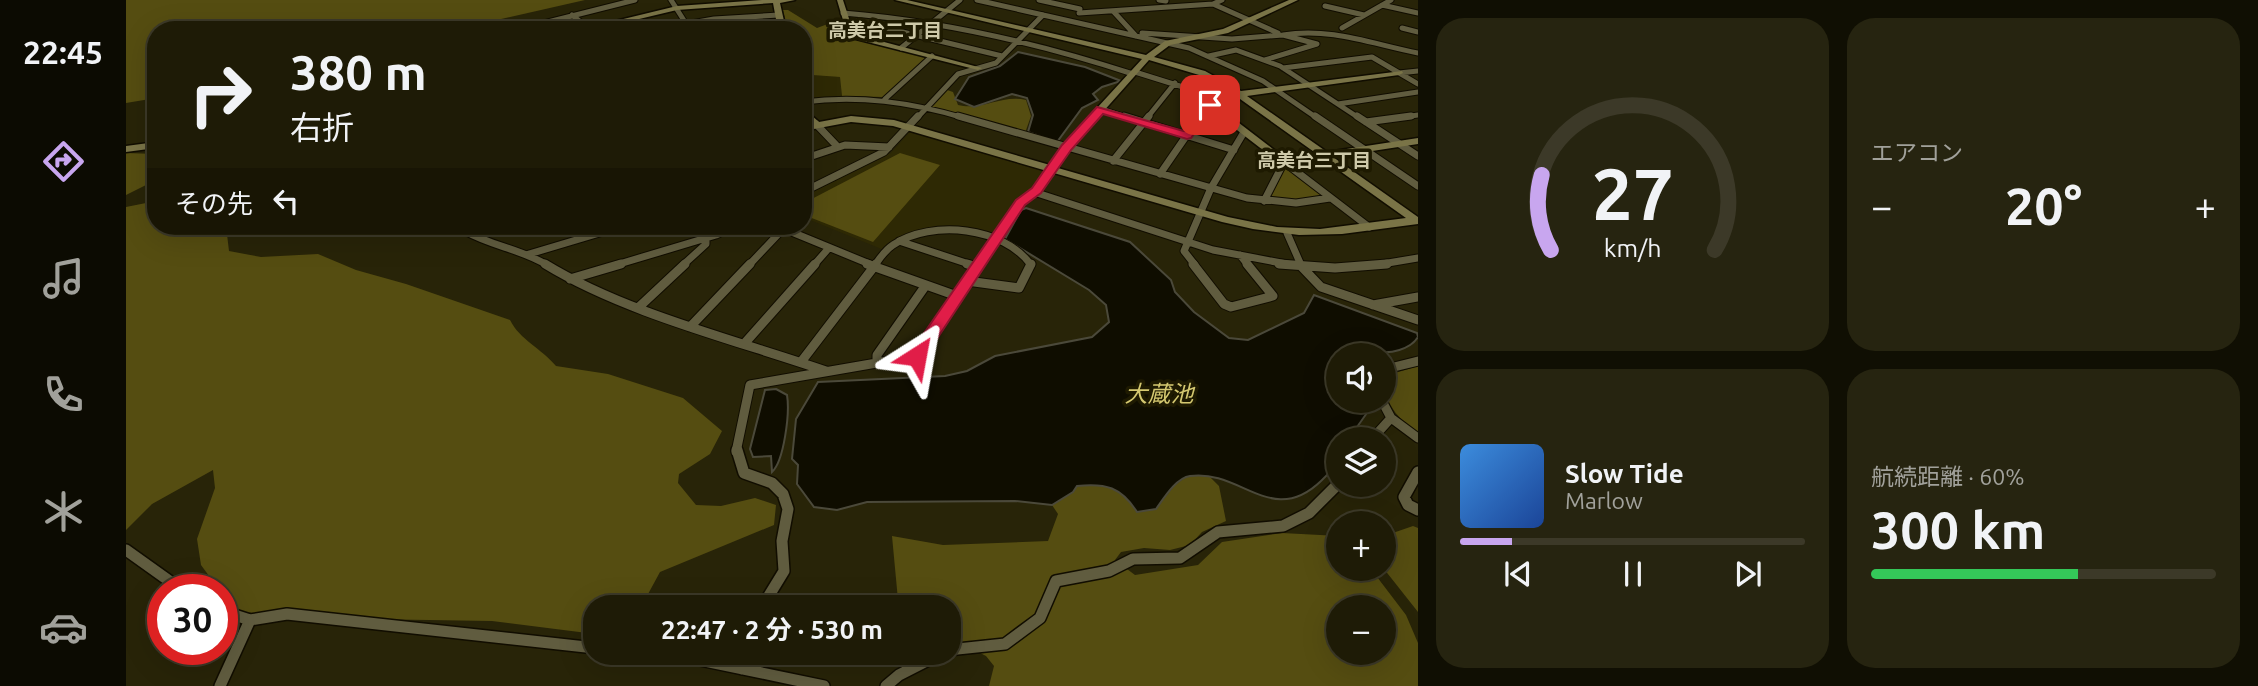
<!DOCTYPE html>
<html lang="ja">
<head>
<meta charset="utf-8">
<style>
  :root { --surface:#1e1b06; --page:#262410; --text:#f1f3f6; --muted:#a1a19b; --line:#3c3928; --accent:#c8a6ef }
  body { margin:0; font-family:Ubuntu,"Noto Sans JP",sans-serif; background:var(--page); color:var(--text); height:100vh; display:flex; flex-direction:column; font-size:26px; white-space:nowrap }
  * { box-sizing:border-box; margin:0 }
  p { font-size:23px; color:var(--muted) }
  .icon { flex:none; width:38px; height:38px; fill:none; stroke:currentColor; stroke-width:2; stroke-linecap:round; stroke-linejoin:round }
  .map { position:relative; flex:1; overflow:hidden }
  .details { display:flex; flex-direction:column; gap:18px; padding:18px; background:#100f03; width:840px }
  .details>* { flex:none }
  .banner { position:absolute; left:21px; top:21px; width:665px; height:214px; border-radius:28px; box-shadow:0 7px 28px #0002,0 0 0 2px var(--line); background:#1e1b06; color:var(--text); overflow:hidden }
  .controls { position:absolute; left:1200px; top:343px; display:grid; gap:14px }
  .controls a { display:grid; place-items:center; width:70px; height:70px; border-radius:50%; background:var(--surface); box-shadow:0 7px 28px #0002,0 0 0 2px var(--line); font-size:35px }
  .speed { position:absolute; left:21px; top:574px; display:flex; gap:14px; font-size:35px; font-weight:700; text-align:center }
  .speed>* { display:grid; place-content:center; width:91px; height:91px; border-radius:50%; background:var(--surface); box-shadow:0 7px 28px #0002,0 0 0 2px var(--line); line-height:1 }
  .speed .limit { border:10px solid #d22; background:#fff; color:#111 }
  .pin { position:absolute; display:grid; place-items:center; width:60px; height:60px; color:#fff; margin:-30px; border-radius:14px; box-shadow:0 4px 10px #0006 }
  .me { position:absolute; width:77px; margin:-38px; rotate:34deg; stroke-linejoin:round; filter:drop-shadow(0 0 5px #0008) }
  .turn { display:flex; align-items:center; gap:24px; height:147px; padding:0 28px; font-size:32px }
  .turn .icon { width:91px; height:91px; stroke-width:2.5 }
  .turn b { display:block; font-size:49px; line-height:60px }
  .then { display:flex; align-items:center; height:66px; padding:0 28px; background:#0003; gap:14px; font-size:26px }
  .big { font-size:52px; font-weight:700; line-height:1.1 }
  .details .card { flex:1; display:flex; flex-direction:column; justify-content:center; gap:10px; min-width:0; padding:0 24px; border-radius:28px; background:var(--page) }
  .details .dial { align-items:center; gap:0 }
  .dial svg { height:182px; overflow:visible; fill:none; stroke:var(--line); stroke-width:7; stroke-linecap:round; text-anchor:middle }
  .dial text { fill:var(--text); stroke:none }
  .song { display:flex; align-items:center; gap:21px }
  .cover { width:84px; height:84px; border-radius:10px; background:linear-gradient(135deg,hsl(210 70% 55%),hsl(220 70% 35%)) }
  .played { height:7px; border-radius:4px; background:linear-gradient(90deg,var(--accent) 15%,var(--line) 15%) }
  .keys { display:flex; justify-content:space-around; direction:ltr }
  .heat { display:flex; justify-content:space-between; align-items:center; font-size:38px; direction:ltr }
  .charge { height:10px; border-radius:5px; background:linear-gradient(90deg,#34c759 60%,var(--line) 0) }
  .details .tiles { flex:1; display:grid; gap:18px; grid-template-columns:repeat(2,1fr) }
  .trip { position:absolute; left:457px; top:595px; width:378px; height:70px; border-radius:28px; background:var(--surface); box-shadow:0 7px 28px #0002,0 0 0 2px var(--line); font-weight:700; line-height:70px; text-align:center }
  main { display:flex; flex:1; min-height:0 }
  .menu { display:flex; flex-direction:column; width:126px; justify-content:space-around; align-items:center; background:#0c0b02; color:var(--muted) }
  .menu .icon { width:49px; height:49px }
  .menu .active { color:var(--accent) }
  .menu b { font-size:32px; color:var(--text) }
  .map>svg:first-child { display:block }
  .built { fill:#2e2904 }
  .green { fill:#554d11; fill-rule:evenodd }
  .water { fill:#0f0d00; stroke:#4b493a; stroke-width:2 }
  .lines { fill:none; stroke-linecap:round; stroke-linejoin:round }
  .street-far3-casing { stroke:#110d00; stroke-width:7 }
  .street-far2-casing { stroke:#110d00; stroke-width:9 }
  .street-far1-casing { stroke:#110d00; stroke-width:11 }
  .street-casing { stroke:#110d00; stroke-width:14 }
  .secondary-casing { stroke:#110d00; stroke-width:3 }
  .street-far3 { stroke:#605c3f; stroke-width:5 }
  .street-far2 { stroke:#605c3f; stroke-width:7 }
  .street-far1 { stroke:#605c3f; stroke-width:9 }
  .street { stroke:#605c3f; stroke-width:11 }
  .secondary { fill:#7a7447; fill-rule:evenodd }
  .route { fill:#e11d48; stroke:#92132f; stroke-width:2 }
  .labels { text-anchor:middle; stroke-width:7; stroke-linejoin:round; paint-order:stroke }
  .far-neighbourhood-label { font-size:19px; font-weight:bold; fill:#cec9a9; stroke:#1e1a01 }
  .water-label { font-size:23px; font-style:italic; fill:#d4c870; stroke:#1e1a01 }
</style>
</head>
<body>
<main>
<nav class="menu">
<b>22:45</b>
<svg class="icon active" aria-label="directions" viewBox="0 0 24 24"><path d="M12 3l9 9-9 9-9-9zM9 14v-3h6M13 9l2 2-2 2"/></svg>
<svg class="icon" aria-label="music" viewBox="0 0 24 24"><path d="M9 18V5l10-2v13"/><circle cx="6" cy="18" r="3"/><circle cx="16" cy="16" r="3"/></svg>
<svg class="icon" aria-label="phone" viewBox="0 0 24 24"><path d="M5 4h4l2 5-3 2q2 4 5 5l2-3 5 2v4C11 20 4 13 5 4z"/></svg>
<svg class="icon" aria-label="climate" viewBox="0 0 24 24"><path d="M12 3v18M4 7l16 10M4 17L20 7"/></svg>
<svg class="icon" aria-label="car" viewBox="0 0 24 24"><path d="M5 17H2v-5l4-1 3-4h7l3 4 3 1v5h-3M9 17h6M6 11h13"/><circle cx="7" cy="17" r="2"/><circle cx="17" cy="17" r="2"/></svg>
</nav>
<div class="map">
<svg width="1292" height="686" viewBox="0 0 1292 686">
  <rect width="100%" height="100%" fill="#282408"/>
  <path class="built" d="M 677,68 L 683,68 L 686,75 L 714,77 L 716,96 L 677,100 Z
    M 784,132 L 787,131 L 919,171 L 907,189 L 894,197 L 870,233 L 832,227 L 784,234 L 771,237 L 758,250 L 677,217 L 677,196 L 765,153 Z"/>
  <path class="green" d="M 0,0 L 459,0 L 327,30 L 30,30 L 30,98 L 0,103 Z
    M 657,10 L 662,10 L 691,28 L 715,19 L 723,36 L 802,57 L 757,97 L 716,96 L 714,77 L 686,75 L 683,68 L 677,68 L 677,30 L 662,30 Z
    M 821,90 L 827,92 L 832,105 C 856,111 876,94 900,100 L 905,116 L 899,133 L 805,107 Z
    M 0,153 L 30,154 L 30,180 L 0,195 Z
    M 774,153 L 814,165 L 747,242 L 678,215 L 678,203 Z
    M 1159,168 L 1163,168 L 1196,195 L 1172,200 L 1143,199 Z
    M 30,201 L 30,226 L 100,226 L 103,251 L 135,257 L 192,254 L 230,270 L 280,284 L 384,320 C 394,340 415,348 430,366 L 482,374 L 557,398 L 596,431 L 584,454 L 553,474 L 552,483 L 570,505 L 595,506 L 629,498 L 650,505 L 648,525 L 534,572 L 515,607 L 469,607 L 469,634 L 366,621 L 113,617 L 75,565 L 71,539 L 89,488 L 87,470 L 26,504 L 0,530 L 0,207 Z
    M 1292,366 L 1292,434 C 1274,419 1262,409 1258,385 L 1269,373 Z
    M 1061,476 L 1083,476 L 1093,486 L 1100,521 L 1076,532 L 1064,545 L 1044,550 L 1018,548 L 995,552 L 989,560 L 1009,575 L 1072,565 L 1096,542 L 1156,533 L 1213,536 L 1213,569 L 1245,569 L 1280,615 L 1292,643 L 1292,686 L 863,686 L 868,666 L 860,656 L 823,637 L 822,607 L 777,607 L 772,600 L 766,536 L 817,545 L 922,541 L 932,514 L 926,505 L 947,492 L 951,486 L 976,484 L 992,489 L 1006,503 L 1030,509 L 1048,486 ZM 1213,607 L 1258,607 L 1258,653 L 1213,653 Z
    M 1287,526 L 1292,528 L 1292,612 L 1258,569 L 1258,536 Z"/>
  <path class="water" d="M 892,52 L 959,67 L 995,81 L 976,87 L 967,94 L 972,100 L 956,108 L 931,142 L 902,132 L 907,115 L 901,98 L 886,94 L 848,107 L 829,99 L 843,77 L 874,66 Z
    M 900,208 L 1004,242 L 1045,280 L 1049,292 L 1068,312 L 1103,338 L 1122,340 L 1178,313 L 1188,295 L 1291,333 L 1292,337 C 1285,349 1263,355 1251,351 L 1241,355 L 1213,355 L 1213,401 L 1239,401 L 1243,410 L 1224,437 L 1225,439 L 1213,439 C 1213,461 1211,466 1195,481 C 1146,528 1115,469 1064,476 C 1050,478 1038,498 1030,509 L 1011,512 C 995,487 980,483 951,486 L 947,492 L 926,505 L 889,501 L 741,502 L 711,510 L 688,507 L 671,484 L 672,465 L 666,459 L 670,419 L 692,382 L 819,376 L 841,371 L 869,356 L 966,337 L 983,322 L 980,305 L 963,290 L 879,239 L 895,210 Z
    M 650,389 L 661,395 C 664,413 658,461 646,472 L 645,456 L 627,457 L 624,449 L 639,390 Z"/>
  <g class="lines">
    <defs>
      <path id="street-far3" d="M 545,0 L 564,30
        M 851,0 L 1063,48 L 1137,81 L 1191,118
        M 913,0 L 954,9
        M 1033,0 L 1040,1
        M 1087,4 L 1152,33
        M 1256,5 L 1292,13
        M 1199,6 L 1238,15
        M 987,11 L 1010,36
        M 717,13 C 816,21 912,43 1007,74
        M 953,13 L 1087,4 L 1096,0
        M 446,15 L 462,28
        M 722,27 L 764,29 L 876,56
        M 1216,28 L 1265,0
        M 1276,28 L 1292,32
        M 390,30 L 509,0
        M 526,30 L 588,19 L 653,15
        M 1016,33 L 1106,39 L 1157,35 L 1191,44 L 1139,60
        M 1157,35 C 1204,27 1246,44 1292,53
        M 775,48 L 834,0
        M 1083,56 L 1110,50 L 1154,66 L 1233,118
        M 1157,68 L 1246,57 L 1292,84
        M 1009,72 L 1057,87 L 1084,105
        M 1273,73 L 1292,71
        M 759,99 L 806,56
        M 677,102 C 733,95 784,102 838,118
        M 1212,104 L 1292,92
        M 975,109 L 1003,118
        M 791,118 L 832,74 L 870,63 L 917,15
        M 1021,118 L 1049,83
        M 1073,118 L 1080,107 L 1114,94
        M 1272,118 L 1292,115"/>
      <path id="street-far2" d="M 832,116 L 1121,198 L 1170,203 L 1204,198
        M 998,116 L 1108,150
        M 1189,116 L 1292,186
        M 1231,116 L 1292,156
        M 1240,122 L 1285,116
        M 690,124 L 710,145
        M 677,159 L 719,145 L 763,147
        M 987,161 L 1023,116
        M 1034,174 L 1074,116
        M 677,192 L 758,152 L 792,116
        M 908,192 L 1087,250 L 1166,265
        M 1138,201 L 1158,162 L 1243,227
        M 651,226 L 746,265
        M 339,231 C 365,246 395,249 421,265
        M 1161,233 L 1175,265
        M 773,241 L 846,265
        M 403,254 L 497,226
        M 1114,255 L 1122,265
        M 490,265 L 590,235 L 609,226
        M 557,265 L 580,244 L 580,238 L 565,226
        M 623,265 L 657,229
        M 688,265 L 702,249
        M 749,265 C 754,258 759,250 767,245 C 806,219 878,227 905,265
        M 852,265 L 894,202 L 911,191 L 926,169
        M 1069,265 L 1058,251 L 1085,188 L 1118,132
        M 1250,265 L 1292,258"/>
      <path id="street-far1" d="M 419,264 C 499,313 610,340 700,371
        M 741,264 L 831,296
        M 841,264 L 851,267
        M 1067,264 L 1098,304 L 1105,307 L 1147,296 L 1121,264
        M 1153,264 L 1209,268 L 1261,264
        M 1173,264 L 1195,287 L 1292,320
        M 444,279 L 495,264
        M 841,281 L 893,288 L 905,264
        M 1247,305 L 1292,297
        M 513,307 L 559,264
        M 564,327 L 624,264
        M 618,344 L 689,264
        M 675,362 L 750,264
        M 751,363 L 751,355 L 800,285
        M 1258,373 L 1264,368 L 1292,361
        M 1256,401 L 1265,418 L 1292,438
        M 1246,439 L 1265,418
        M 610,452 L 624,385 L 791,356 L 853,264"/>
      <path id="street" d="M 611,450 L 618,473 L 646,483 L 657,494 L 662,509 L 656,541 L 658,571 L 636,607
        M 1292,472 L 1278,497 L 1282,505 L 1292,510
        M 0,550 L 56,590
        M 96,611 L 124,620 L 161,614 L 469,648
        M 822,650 L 879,644 L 914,618 L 930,581 L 983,571 L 1007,559 L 1054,558 L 1092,532 L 1157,526 L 1183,513 L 1213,483
        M 516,653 L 574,660 L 698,686
        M 613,653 L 612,663 L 616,669
        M 94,686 L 124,620
        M 760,686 L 773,675 L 816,653"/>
      <path id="secondary" d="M 636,0 L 669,0 L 654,3 L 660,30 L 652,30 L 647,3 L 551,10 L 467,30 L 452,30 L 551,6 Z
        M 711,0 L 717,0 L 728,34 L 856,68 L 852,70 L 722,37 Z
        M 769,0 L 781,0 L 1020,55 L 1039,41 L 1097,29 L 1163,0 L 1172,0 L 1102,33 L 1044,45 L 1028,57 L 1079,71 L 1115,91 L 1276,71 L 1277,73 L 1273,75 L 1121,96 L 1201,152 L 1292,138 L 1292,144 L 1207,157 L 1292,217 L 1292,224 L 1216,234 L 1173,235 L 1127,229 L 1096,222 L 767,126 L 725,122 L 677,131 L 677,125 L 685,124 L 677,116 L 677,108 L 693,122 L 725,116 L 768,120 L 924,165 L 937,145 L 1016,59 ZM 1023,60 L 1073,75 L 1107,94 L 1191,154 L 1160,159 L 1087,103 L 1081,103 L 1081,107 L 1155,164 L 1197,159 L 1280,218 L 1194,229 L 1151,227 L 1102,217 L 932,168 L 944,149 Z
        M 30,142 L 30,148 L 0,152 L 0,146 Z
        M 267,226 C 283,225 301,229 317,228 C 336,227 354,225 373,226 L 368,229 L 314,235 L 272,229 Z"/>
    </defs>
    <use href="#street-far3" class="street-far3-casing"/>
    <use href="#street-far2" class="street-far2-casing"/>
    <use href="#street-far1" class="street-far1-casing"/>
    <use href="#street" class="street-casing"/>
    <use href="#secondary" class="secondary-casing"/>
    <use href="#street-far3" class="street-far3"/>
    <use href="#street-far2" class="street-far2"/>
    <use href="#street-far1" class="street-far1"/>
    <use href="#street" class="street"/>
    <use href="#secondary" class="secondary"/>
  </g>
  <path class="route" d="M 1080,102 L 1089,105 L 1065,138 L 1061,139 L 977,114 L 945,150 L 915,193 L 899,205 L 797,360 L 785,360 L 785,352 L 890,200 L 906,188 L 936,145 L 971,107 L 1058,131 Z"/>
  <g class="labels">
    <g class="far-neighbourhood-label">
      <text x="759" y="37">高美台二丁目</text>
      <text x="1188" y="167">高美台三丁目</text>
    </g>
    <g class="water-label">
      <text x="1033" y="402">大蔵池</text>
    </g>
  </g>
</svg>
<div class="controls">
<a><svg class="icon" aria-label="sound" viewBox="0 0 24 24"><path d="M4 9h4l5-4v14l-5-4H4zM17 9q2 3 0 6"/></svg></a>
<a><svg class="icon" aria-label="layers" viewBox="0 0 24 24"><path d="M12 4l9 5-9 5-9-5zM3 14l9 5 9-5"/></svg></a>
<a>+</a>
<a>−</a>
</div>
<div class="speed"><div class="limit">30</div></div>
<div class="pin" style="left:1084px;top:105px;background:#d93025"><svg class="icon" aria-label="arrive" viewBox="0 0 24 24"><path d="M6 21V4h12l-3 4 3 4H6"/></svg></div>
<svg class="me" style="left:791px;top:356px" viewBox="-20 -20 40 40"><path d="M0-17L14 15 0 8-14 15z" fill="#e11d48" stroke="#fff" stroke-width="4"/></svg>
<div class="trip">22:47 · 2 分 · 530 m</div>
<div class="banner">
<div class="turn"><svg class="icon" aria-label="right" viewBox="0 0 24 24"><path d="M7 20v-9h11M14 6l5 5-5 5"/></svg><div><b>380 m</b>右折</div></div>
<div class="then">その先<svg class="icon" aria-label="left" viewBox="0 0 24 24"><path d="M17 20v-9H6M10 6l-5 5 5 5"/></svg></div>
</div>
</div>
<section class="details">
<div class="tiles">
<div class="card dial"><svg viewBox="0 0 100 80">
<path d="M14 69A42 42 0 1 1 86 69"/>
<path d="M14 69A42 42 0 0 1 10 36" stroke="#c8a6ef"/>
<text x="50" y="56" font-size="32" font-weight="700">27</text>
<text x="50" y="72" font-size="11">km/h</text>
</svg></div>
<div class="card"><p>エアコン</p>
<div class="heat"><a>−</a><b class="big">20°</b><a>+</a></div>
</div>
<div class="card">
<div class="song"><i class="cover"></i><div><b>Slow Tide</b><p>Marlow</p></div></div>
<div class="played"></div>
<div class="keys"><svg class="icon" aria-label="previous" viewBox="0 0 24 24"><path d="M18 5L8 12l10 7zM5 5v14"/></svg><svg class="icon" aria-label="pause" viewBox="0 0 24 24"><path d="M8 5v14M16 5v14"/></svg><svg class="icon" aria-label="next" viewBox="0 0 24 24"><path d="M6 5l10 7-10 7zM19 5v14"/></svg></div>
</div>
<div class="card"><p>航続距離 · 60%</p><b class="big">300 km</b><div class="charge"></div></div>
</div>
</section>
</main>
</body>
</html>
